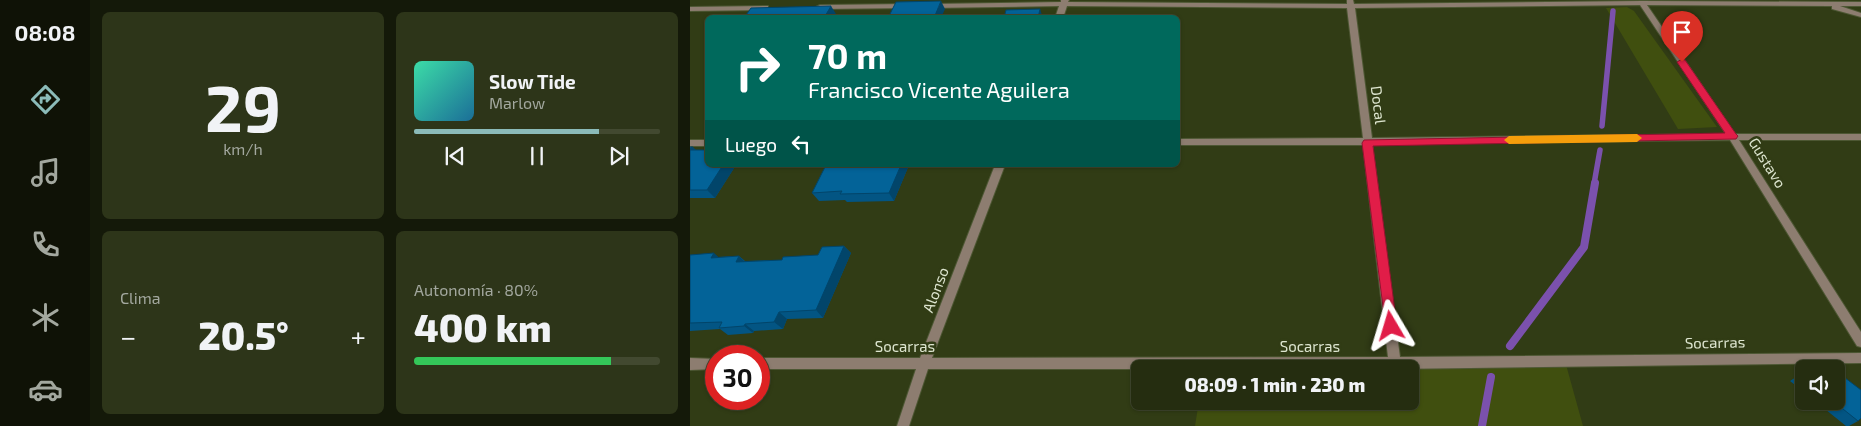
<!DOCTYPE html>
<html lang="es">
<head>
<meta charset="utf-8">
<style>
  :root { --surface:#252d10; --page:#2d3519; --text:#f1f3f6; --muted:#a3a89f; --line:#424930; --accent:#8bbbb9 }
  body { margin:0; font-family:"Exo 2",sans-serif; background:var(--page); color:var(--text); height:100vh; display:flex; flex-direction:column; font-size:19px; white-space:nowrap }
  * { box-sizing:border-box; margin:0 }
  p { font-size:16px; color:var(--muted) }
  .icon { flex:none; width:28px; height:28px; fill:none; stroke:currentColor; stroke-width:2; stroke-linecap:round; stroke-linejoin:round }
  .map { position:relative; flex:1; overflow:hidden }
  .panel { display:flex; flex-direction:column; gap:12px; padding:12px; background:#141909; width:600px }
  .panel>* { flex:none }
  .hud { position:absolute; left:15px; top:15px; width:475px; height:152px; border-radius:8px; box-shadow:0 1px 4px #0004,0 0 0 1px var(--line); background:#00695c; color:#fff; overflow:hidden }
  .buttons { position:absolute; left:1105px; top:360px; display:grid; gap:10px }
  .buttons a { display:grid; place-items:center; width:50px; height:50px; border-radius:8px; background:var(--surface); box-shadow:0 1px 4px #0004,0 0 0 1px var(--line); font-size:25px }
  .speed { position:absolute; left:15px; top:345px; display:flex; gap:10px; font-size:25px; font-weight:700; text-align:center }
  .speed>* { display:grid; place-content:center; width:65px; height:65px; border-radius:50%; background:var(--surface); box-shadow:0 1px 4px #0004,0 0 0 1px var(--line); line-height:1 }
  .speed .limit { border:8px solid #d22; background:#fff; color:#111 }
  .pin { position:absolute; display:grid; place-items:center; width:42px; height:42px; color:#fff; margin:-51px -21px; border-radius:50% 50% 50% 0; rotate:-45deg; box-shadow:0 0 5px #0007 }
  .pin .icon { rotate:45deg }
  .me { position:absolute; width:55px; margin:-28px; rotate:353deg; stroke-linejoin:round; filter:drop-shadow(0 0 4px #0008) }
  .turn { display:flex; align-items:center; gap:18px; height:105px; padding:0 20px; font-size:22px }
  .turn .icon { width:65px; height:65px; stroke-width:2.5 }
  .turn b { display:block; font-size:35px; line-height:42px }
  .then { display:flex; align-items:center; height:48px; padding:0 20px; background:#0003; gap:10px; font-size:19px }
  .big { font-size:38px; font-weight:800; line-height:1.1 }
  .panel .card { flex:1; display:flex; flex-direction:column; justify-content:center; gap:8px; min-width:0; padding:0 18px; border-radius:8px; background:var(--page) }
  .panel .dial { align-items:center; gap:0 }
  .dial b { font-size:65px; line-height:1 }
  .song { display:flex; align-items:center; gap:15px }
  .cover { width:60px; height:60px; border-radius:8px; background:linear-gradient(135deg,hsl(160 70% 55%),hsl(200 70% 35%)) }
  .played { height:5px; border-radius:2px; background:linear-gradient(90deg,var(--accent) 75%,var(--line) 75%) }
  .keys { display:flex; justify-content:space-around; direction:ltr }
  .heat { display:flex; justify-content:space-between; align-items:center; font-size:28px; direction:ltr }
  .charge { height:8px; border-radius:4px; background:linear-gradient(90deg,#34c759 80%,var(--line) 0) }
  .panel .tiles { flex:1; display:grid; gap:12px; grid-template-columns:repeat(2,1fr) }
  .trip { position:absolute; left:441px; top:360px; width:288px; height:50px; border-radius:8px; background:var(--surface); box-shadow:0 1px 4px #0004,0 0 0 1px var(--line); font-weight:800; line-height:50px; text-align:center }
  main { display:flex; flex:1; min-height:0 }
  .tab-bar { display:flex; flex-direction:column; width:90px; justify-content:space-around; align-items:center; background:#0f1206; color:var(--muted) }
  .tab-bar .icon { width:35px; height:35px }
  .tab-bar .active { color:var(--accent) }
  .tab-bar b { font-size:22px; color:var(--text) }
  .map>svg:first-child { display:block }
  .green { fill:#404f0f }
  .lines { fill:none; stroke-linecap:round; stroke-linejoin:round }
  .stream-far1 { stroke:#7b51ad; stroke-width:5.5 }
  .stream { stroke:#7b51ad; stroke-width:8 }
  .street-casing { stroke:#4d5733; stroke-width:2 }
  .street { fill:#8d7d70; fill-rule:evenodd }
  .wall { fill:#035583 }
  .shaded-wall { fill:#02456a }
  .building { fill:#036398; stroke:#02456a }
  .route { fill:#e11d48; stroke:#92132f }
  .slow { fill:#f59e0b }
  .labels { text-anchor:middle; stroke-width:5; stroke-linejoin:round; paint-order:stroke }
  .street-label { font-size:15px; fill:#dde5cf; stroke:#313c15 }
</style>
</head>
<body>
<main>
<nav class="tab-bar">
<b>08:08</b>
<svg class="icon active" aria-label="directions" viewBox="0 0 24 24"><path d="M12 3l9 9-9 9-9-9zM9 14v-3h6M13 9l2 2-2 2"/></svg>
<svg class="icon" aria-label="music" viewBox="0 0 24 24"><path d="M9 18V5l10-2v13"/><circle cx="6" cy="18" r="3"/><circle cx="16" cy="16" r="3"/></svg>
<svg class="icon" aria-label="phone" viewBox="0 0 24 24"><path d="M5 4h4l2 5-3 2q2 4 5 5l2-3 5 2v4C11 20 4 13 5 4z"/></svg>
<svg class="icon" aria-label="climate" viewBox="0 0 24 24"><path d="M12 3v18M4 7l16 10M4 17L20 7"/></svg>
<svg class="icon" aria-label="car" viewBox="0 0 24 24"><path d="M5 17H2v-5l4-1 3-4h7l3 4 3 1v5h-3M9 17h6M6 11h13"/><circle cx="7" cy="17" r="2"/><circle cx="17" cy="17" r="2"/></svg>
</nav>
<section class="panel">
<div class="tiles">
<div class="card dial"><b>29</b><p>km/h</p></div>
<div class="card">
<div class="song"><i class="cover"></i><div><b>Slow Tide</b><p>Marlow</p></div></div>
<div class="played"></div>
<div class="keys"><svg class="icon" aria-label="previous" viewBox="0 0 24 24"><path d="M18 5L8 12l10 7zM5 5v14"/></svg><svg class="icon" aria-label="pause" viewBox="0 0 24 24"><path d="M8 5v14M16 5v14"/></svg><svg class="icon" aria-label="next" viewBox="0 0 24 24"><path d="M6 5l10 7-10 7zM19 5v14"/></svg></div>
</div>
<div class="card"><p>Clima</p>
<div class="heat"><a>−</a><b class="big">20.5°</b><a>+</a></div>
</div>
<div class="card"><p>Autonomía · 80%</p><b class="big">400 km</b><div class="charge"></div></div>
</div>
</section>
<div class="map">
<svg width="1171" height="426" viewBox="0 0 1171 426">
  <rect width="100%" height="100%" fill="#313c15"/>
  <path class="green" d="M 937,7 L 944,11 L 1027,127 L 988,129 L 916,8 Z
    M 875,361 L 893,426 L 505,426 L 509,401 L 720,401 L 720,369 Z"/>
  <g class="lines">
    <path class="stream-far1" d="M 912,126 L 923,11
      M 904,184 L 910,150"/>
    <path class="stream" d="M 820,346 L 894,247 L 905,183
      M 792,426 L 801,377"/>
    <defs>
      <path id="street" d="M 371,0 L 379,0 L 378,2 L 657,4 L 657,0 L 663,0 L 664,4 L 952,1 L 1171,2 L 1171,6 L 1150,6 L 1171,13 L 1171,17 L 1142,9 L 1142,6 L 957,5 L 1045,134 L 1171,134 L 1171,140 L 1049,140 L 1171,332 L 1171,347 L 1167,346 L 1040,140 L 682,144 L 710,357 L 1171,353 L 1171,363 L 705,369 L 238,369 L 219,426 L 207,426 L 226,369 L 69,369 L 69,358 L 230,358 L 305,165 L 315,165 L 242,358 L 698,357 L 673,145 L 488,145 L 488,139 L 673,138 L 657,8 L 377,6 L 373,18 L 365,18 L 369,6 L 240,8 L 236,6 L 240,4 L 371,2 ZM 950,5 L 1036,134 L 682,138 L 665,8 Z
        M 218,4 L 221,4 L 221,8 L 130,9 L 126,7 L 130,5 Z
        M 75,6 L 78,6 L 78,10 L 0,11 L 0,7 Z
        M 0,140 L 18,140 L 18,146 L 0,146 Z
        M 0,358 L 26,359 L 26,369 L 0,370 Z"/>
    </defs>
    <use href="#street" class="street-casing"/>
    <use href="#street" class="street"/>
  </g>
  <path class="wall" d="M 0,146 L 18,165 L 46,165 L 25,198 L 0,198 Z
    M 219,165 L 204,201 L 157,202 L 155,200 L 129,201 L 122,193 Z
    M 154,246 L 161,253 L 133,318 L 97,319 L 93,329 L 64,331 L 63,333 L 38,335 L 30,329 L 0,331 L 0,255 L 28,257 L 49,256 L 55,261 L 92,260 L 128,255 Z
    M 1114,374 L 1114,392 L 1100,381 L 1109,375 Z
    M 1125,401 L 1146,401 L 1168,421 L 1159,426 L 1156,426 Z"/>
  <path class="shaded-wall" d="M 251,1 L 255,9 L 251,18 L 244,18 Z
    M 141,6 L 146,14 L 144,18 L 134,18 Z
    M 350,9 L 353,18 L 348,18 Z
    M 2,146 L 10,154 L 0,153 L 0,148 Z
    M 33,165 L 46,165 L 25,198 L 17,190 Z
    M 211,165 L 219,165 L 204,201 L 199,193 Z
    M 154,246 L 161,253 L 133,318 L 126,310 Z
    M 24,253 L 33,261 L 21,258 Z
    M 49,256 L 57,264 L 46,262 Z
    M 89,312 L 97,319 L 93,329 L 84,322 Z
    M 55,324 L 64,331 L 63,333 L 54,326 Z"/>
  <path class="building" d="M 251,1 L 244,18 L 198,18 L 206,2 Z
    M 141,6 L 134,18 L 54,18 L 61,8 Z
    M 350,9 L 348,18 L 314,18 L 316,10 Z
    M 0,150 L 18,150 L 18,165 L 33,165 L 17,190 L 0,190 Z
    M 136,165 L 211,165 L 199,193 L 150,194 L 152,191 L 122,193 Z
    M 154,246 L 126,310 L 89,312 L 84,322 L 55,324 L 54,326 L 29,328 L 32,322 L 0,323 L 0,255 L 24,253 L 21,258 L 49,256 L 46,262 L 92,260 L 93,257 L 128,255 L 132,247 Z
    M 1146,371 L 1171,390 L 1171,418 L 1168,421 L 1143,401 L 1146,401 Z
    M 1114,374 L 1114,378 L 1109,375 Z"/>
  <path class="route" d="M 992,59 L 995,60 L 1046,134 L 1048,136 L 1046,139 L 683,146 L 707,326 L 705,330 L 701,332 L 696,330 L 672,143 L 674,140 L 1035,133 L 987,62 Z"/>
  <path class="slow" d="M 947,134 L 952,138 L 947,142 L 819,144 L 814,140 L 819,136 Z"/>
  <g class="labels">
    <g class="street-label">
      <text transform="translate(688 105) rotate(83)" y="5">Docal</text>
      <text transform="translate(1077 163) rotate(58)" y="5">Gustavo</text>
      <text transform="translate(246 290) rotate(-69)" y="5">Alonso</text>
      <text transform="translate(1025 343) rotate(-1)" y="5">Socarras</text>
      <text x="215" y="352">Socarras</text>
      <text x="620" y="352">Socarras</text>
    </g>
  </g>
</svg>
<div class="buttons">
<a><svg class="icon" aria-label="sound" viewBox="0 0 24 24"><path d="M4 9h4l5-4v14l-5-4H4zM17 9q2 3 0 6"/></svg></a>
</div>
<div class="speed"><div class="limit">30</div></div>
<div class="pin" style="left:992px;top:62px;background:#d93025"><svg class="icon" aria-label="arrive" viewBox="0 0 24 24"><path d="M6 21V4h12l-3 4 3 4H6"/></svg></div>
<svg class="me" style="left:701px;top:326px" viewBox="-20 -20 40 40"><path d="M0-17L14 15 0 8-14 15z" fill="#e11d48" stroke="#fff" stroke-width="4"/></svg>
<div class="trip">08:09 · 1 min · 230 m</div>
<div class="hud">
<div class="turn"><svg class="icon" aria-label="right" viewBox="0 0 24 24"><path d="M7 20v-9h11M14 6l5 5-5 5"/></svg><div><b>70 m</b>Francisco Vicente Aguilera</div></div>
<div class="then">Luego<svg class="icon" aria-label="left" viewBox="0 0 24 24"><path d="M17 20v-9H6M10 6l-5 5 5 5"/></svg></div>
</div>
</div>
</main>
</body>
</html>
